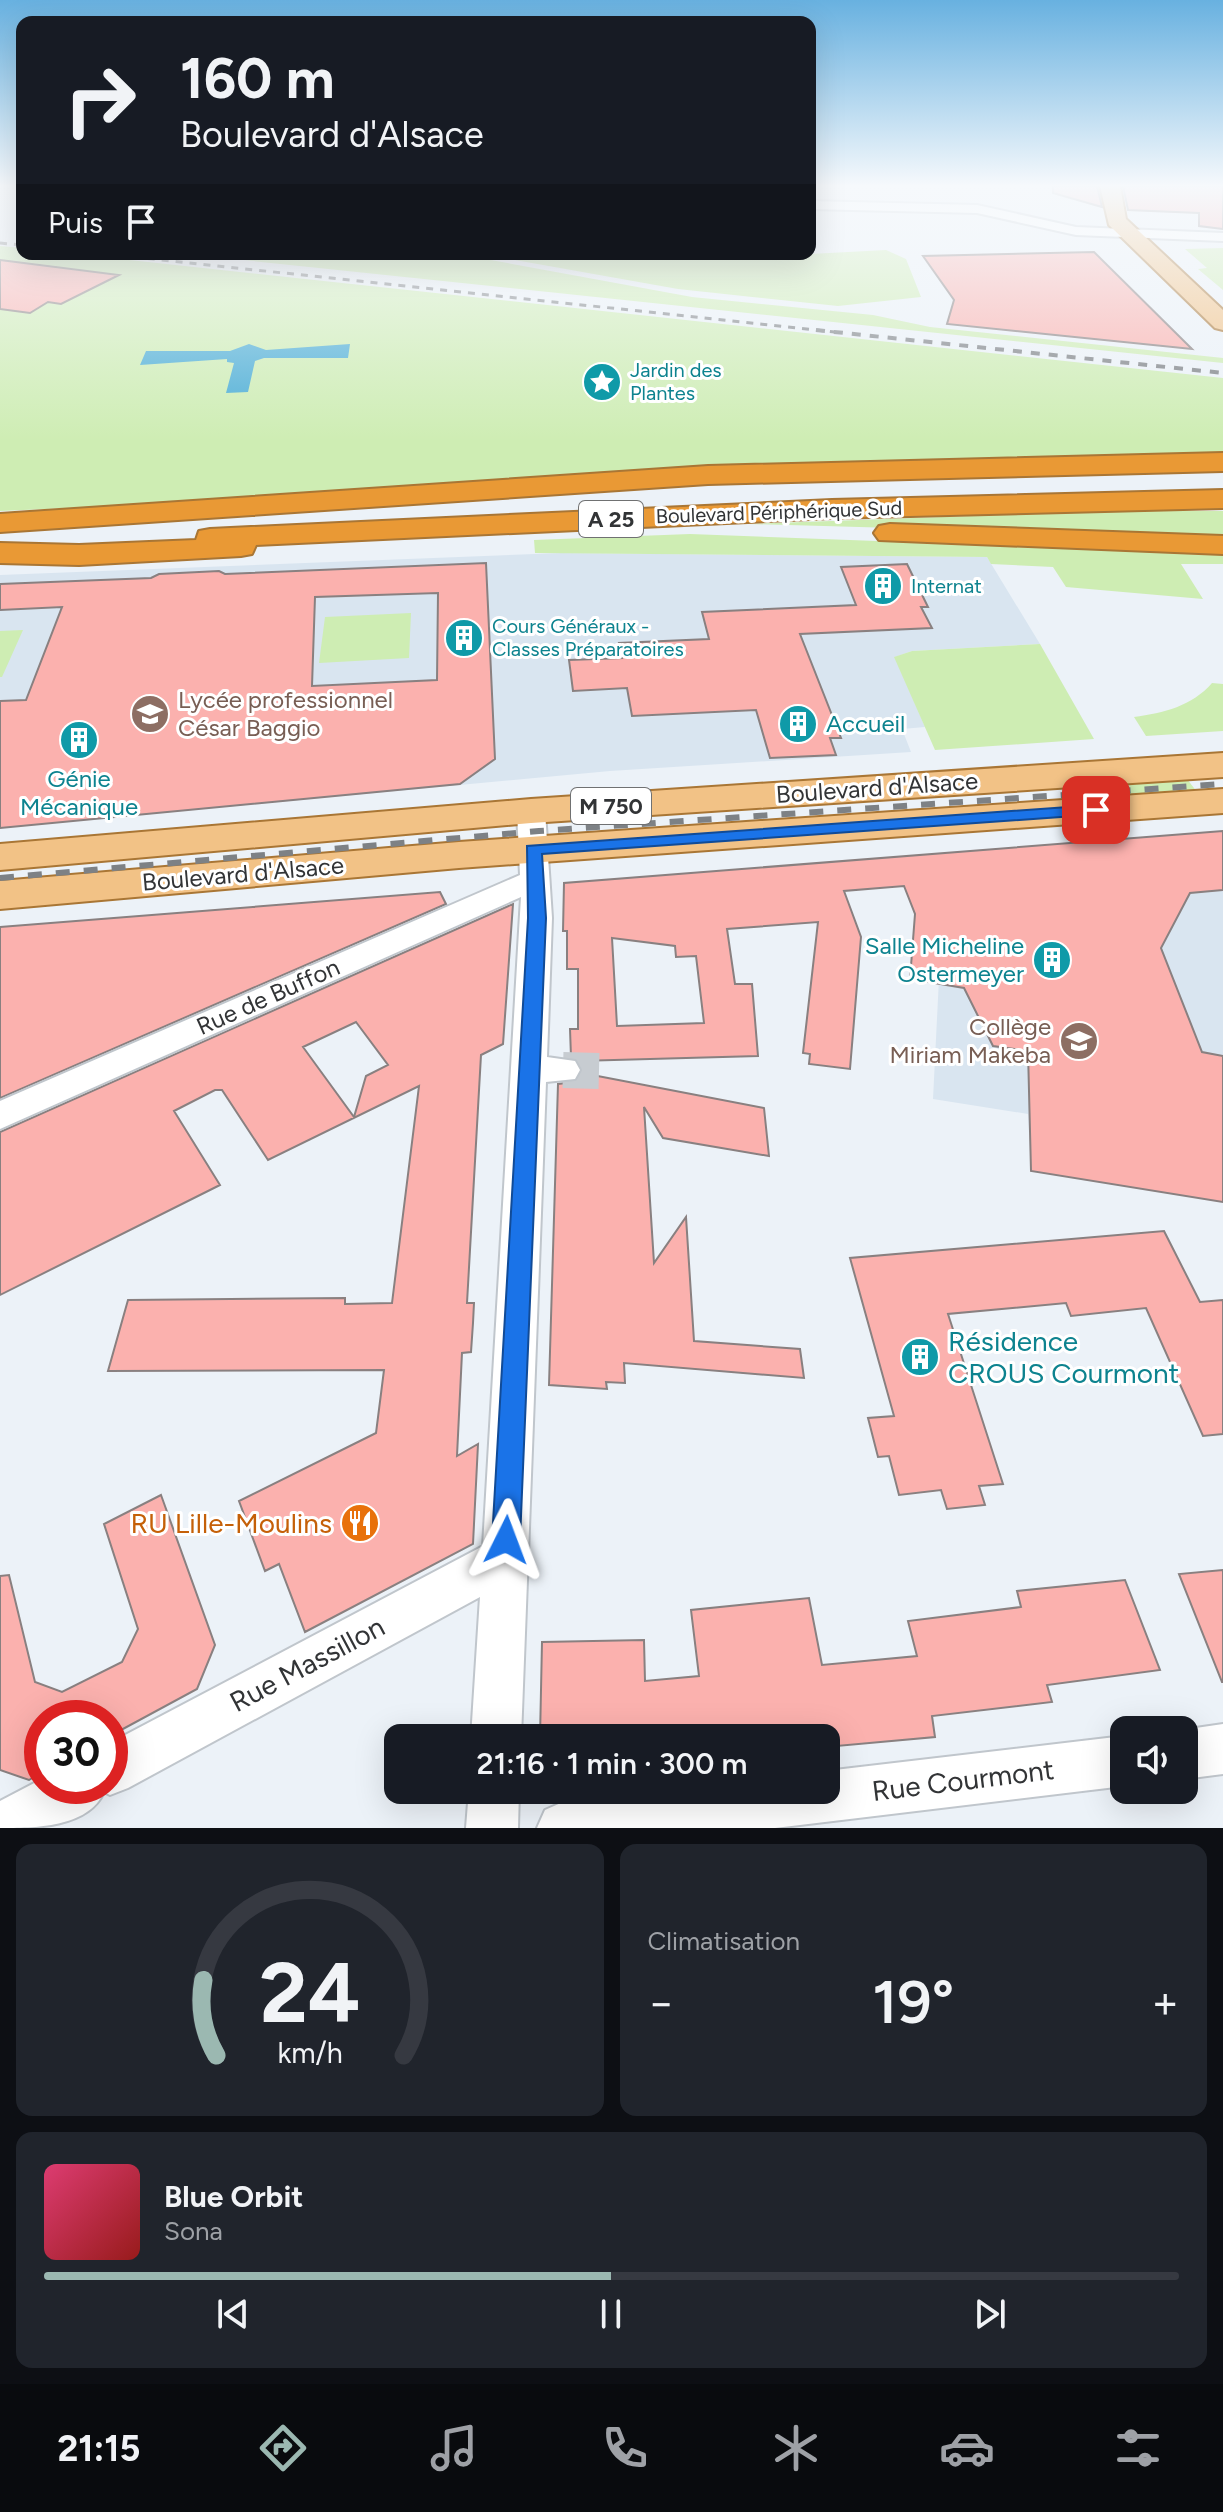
<!DOCTYPE html>
<html lang="fr">
<head>
<meta charset="utf-8">
<style>
  :root { --surface:#171b24; --page:#20242c; --text:#f1f3f6; --muted:#9ea1a6; --line:#363941; --accent:#9bb8b1 }
  body { margin:0; font-family:Figtree,sans-serif; background:var(--page); color:var(--text); height:100vh; display:flex; flex-direction:column; font-size:30px; white-space:nowrap }
  * { box-sizing:border-box; margin:0 }
  p { font-size:26px; color:var(--muted) }
  .icon { flex:none; width:44px; height:44px; fill:none; stroke:currentColor; stroke-width:2; stroke-linecap:round; stroke-linejoin:round }
  .map { position:relative; height:1828px; overflow:hidden }
  .details { display:flex; flex-direction:column; gap:16px; padding:16px; background:#0d0f14; flex:1 }
  .details>* { flex:none }
  .hud { position:absolute; left:16px; top:16px; width:800px; height:244px; border-radius:16px; box-shadow:0 8px 32px #0002; background:#171b24; color:var(--text); overflow:hidden }
  .buttons { position:absolute; left:1110px; top:1716px; display:grid; gap:16px }
  .buttons a { display:grid; place-items:center; width:88px; height:88px; border-radius:16px; background:var(--surface); box-shadow:0 8px 32px #0002; font-size:40px }
  .speed { position:absolute; left:24px; top:1700px; display:flex; gap:16px; font-size:40px; font-weight:700; text-align:center }
  .speed>* { display:grid; place-content:center; width:104px; height:104px; border-radius:50%; background:var(--surface); box-shadow:0 8px 32px #0002; line-height:1 }
  .speed .limit { border:12px solid #d22; background:#fff; color:#111 }
  .pin { position:absolute; display:grid; place-items:center; width:68px; height:68px; color:#fff; margin:-34px; border-radius:16px; box-shadow:0 4px 12px #0006 }
  .me { position:absolute; width:88px; margin:-44px; rotate:3deg; stroke-linejoin:round; filter:drop-shadow(0 0 6px #0008) }
  .turn { display:flex; align-items:center; gap:28px; height:168px; padding:0 32px; font-size:36px }
  .turn .icon { width:104px; height:104px; stroke-width:2.5 }
  .turn b { display:block; font-size:56px; line-height:68px }
  .then { display:flex; align-items:center; height:76px; padding:0 32px; background:#0003; gap:16px; font-size:30px }
  .big { font-size:60px; font-weight:600; line-height:1.1 }
  .details .tile { flex:1; display:flex; flex-direction:column; justify-content:center; gap:12px; min-width:0; padding:0 28px; border-radius:16px; background:var(--page) }
  .details .dial { align-items:center; gap:0 }
  .dial svg { height:208px; overflow:visible; fill:none; stroke:var(--line); stroke-width:7; stroke-linecap:round; text-anchor:middle }
  .dial text { fill:var(--text); stroke:none }
  .song { display:flex; align-items:center; gap:24px }
  .cover { width:96px; height:96px; border-radius:12px; background:linear-gradient(135deg,hsl(340 70% 55%),hsl(0 70% 35%)) }
  .played { height:8px; border-radius:4px; background:linear-gradient(90deg,var(--accent) 50%,var(--line) 50%) }
  .keys { display:flex; justify-content:space-around; direction:ltr }
  .heat { display:flex; justify-content:space-between; align-items:center; font-size:44px; direction:ltr }
  .details .tiles { flex:1; display:grid; gap:16px; grid-template-columns:1fr 1fr }
  .tile:last-child { grid-column:span 2 }
  .trip { position:absolute; left:384px; top:1724px; width:456px; height:80px; border-radius:16px; background:var(--surface); box-shadow:0 8px 32px #0002; font-weight:600; line-height:80px; text-align:center }
  .tab-bar { display:flex; height:128px; justify-content:space-around; align-items:center; background:#090b0e; color:var(--muted) }
  .tab-bar .icon { width:56px; height:56px }
  .tab-bar .active { color:var(--accent) }
  .tab-bar b { font-size:36px; color:var(--text) }
  .map>svg:first-child { display:block }
  .built { fill:#d9e5f0 }
  .green { fill:#ceedb3 }
  .water { fill:#49acd4 }
  .building { fill:#fbb1ae; stroke:#898080; stroke-width:2; fill-rule:evenodd }
  .lines { fill:none; stroke-linecap:round; stroke-linejoin:round }
  .street-tunnel { stroke:#c7ccd1; stroke-width:36; stroke-dasharray:36 18; stroke-linecap:butt }
  .street-casing { stroke:#c0c6cc; stroke-width:4 }
  .primary-casing { stroke:#a97635; stroke-width:4 }
  .highway-casing { stroke:#a97635; stroke-width:4 }
  .street { fill:#fff; fill-rule:evenodd }
  .primary { fill:#f2c286; fill-rule:evenodd }
  .highway { fill:#e99935; fill-rule:evenodd }
  .rail-far2 { stroke:#7d8185; stroke-width:3; stroke-dasharray:7 7; stroke-linecap:butt }
  .rail-far1 { stroke:#7d8185; stroke-width:4; stroke-dasharray:9 9; stroke-linecap:butt }
  .rail { stroke:#7d8185; stroke-width:6; stroke-dasharray:14 14; stroke-linecap:butt }
  .route { fill:#1a73e8; stroke:#114b97; stroke-width:2 }
  .labels { text-anchor:middle; stroke-width:6; stroke-linejoin:round; paint-order:stroke }
  .far-culture-label { font-size:20px; fill:#0d838f; stroke:#fff; text-anchor:start }
  .far-street-label { font-size:20px; fill:#323436; stroke:#fff }
  .shield { fill:#fff; stroke:#707172; stroke-width:2 }
  .shield-label { font-size:22px; font-weight:bold; fill:#323436 }
  .education-label { font-size:24px; fill:#785e54; stroke:#fff; text-anchor:start }
  .culture-label { font-size:24px; fill:#0d838f; stroke:#fff; text-anchor:start }
  .street-label { font-size:24px; fill:#323436; stroke:#fff }
  .near-culture-label { font-size:28px; fill:#0d838f; stroke:#fff; text-anchor:start }
  .near-food-label { font-size:28px; fill:#c56008; stroke:#fff; text-anchor:end }
  .near-street-label { font-size:28px; fill:#323436; stroke:#fff }
</style>
</head>
<body>
<div class="map">
<svg width="1223" height="1828" viewBox="0 0 1223 1828">
  <rect width="100%" height="100%" fill="#ecf2f8"/>
  <path class="built" d="M 561,553 L 987,557 L 1040,644 L 912,651 L 895,657 L 925,727 L 902,729 L 911,752 L 610,771 L 0,828 L 0,575 Z
    M 1223,831 L 1223,1202 L 1031,1171 L 1028,1114 L 933,1099 L 942,918 L 914,855 Z"/>
  <path class="green" d="M 0,246 L 22,248 L 22,254 L 74,254 L 1223,378 L 1223,452 L 861,461 L 211,502 L 0,511 Z
    M 1223,248 L 1223,290 L 1198,269 L 1207,268 L 1185,249 Z
    M 886,250 L 906,259 L 921,297 L 838,306 L 678,289 L 481,254 L 810,254 Z
    M 186,254 L 458,254 L 692,297 L 873,315 L 930,327 L 1223,358 L 1223,363 Z
    M 1106,511 L 1223,511 L 1223,537 L 749,524 Z
    M 690,534 L 1223,554 L 1223,564 L 1181,564 L 1203,599 L 1066,587 L 1053,567 L 991,564 L 987,557 L 535,553 L 534,540 Z
    M 411,613 L 409,658 L 319,663 L 325,617 Z
    M 23,630 L 2,677 L 0,677 L 0,631 Z
    M 1040,644 L 1094,739 L 935,750 L 894,657 L 912,651 Z
    M 1212,683 L 1223,684 L 1223,731 L 1146,736 L 1134,717 C 1164,713 1192,706 1212,683 Z
    M 1184,775 L 1197,792 L 1127,797 L 1116,779 Z"/>
  <path class="water" d="M 249,344 L 266,350 L 350,344 L 348,358 L 264,358 L 255,361 L 248,392 L 226,393 L 234,363 L 227,362 L 227,359 L 140,365 L 146,351 L 230,351 Z"/>
  <path class="building" d="M 1053,186 L 1097,186 L 1102,207 L 1053,193 Z
    M 1123,186 L 1223,186 L 1223,229 L 1199,226 L 1199,213 L 1128,210 Z
    M 1094,252 L 1192,349 L 947,324 L 954,300 L 923,256 Z
    M 0,260 L 119,275 L 61,304 L 48,302 L 30,313 L 0,309 Z
    M 486,563 L 495,759 L 460,784 L 0,828 L 0,701 L 26,700 L 62,607 L 0,610 L 0,584 L 151,578 L 159,574 L 219,571 L 225,574 ZM 438,593 L 437,680 L 312,686 L 315,597 Z
    M 907,564 L 928,607 L 921,607 L 932,628 L 800,634 L 841,738 L 830,738 L 836,755 L 770,758 L 756,710 L 632,716 L 627,688 L 573,691 L 569,660 L 622,658 L 619,643 L 709,639 L 702,612 L 856,605 L 841,567 Z
    M 1223,831 L 1223,890 L 1190,893 L 1161,948 L 1202,1052 L 1223,1056 L 1223,1202 L 1031,1171 L 1028,1051 L 993,1046 L 964,988 L 910,979 L 915,914 L 904,886 L 844,891 L 861,937 L 850,1069 L 809,1064 L 810,1054 L 803,1053 L 818,922 L 727,929 L 735,984 L 752,984 L 758,1056 L 578,1061 L 571,1057 L 570,1029 L 578,1029 L 578,969 L 567,969 L 567,931 L 563,931 L 564,883 ZM 612,938 L 675,946 L 676,957 L 696,956 L 704,1023 L 617,1026 Z
    M 440,892 L 446,904 L 0,1098 L 0,927 Z
    M 513,904 L 503,1044 L 481,1055 L 467,1303 L 474,1303 L 473,1323 L 471,1352 L 462,1353 L 457,1456 L 478,1444 L 473,1544 L 305,1632 L 279,1564 L 265,1571 L 239,1501 L 376,1433 L 384,1370 L 108,1371 L 128,1300 L 345,1298 L 345,1304 L 392,1303 L 419,1086 L 268,1160 L 222,1090 L 215,1090 L 174,1111 L 220,1185 L 0,1295 L 0,1132 ZM 356,1022 L 388,1065 L 366,1076 L 354,1117 L 303,1047 Z
    M 582,1073 L 764,1108 L 769,1156 L 663,1138 L 644,1107 L 654,1263 L 686,1217 L 694,1341 L 800,1349 L 804,1378 L 624,1363 L 625,1383 L 606,1382 L 607,1389 L 549,1385 L 558,1084 L 575,1082 Z
    M 1164,1231 L 1200,1302 L 1223,1300 L 1223,1434 L 1203,1436 L 1146,1308 L 1071,1316 L 1066,1303 L 948,1314 L 1003,1484 L 979,1486 L 985,1505 L 947,1509 L 941,1490 L 899,1495 L 889,1456 L 878,1457 L 868,1418 L 894,1416 L 850,1258 Z
    M 161,1495 L 215,1645 L 197,1689 L 110,1736 L 110,1718 L 42,1718 L 42,1772 L 29,1780 L 0,1770 L 0,1576 L 9,1575 L 35,1682 L 62,1692 L 122,1662 L 138,1629 L 104,1524 Z
    M 1223,1570 L 1223,1682 L 1222,1682 L 1179,1574 Z
    M 1125,1580 L 1160,1670 L 1047,1685 L 1052,1702 L 932,1716 L 935,1737 L 826,1747 L 826,1738 L 540,1738 L 542,1642 L 644,1640 L 645,1681 L 699,1676 L 691,1610 L 809,1598 L 822,1665 L 917,1656 L 908,1621 L 1021,1607 L 1017,1591 Z"/>
  <g class="lines">
    <path class="street-tunnel" d="M 563,1070 L 602,1071"/>
    <defs>
      <path id="street" d="M 810,201 L 977,205 L 1076,227 L 1223,233 L 1223,241 L 1076,235 L 977,213 L 810,209 Z
        M 531,802 L 541,805 L 545,811 L 552,918 L 547,1057 L 575,1061 L 580,1070 L 575,1079 L 546,1082 L 521,1738 L 471,1738 L 480,1597 L 128,1788 L 110,1795 L 104,1792 C 88,1828 34,1828 0,1828 L 0,1801 L 42,1779 L 42,1786 L 110,1786 L 110,1743 L 483,1546 L 521,897 L 0,1129 L 0,1101 L 520,875 L 517,811 L 521,805 Z
        M 1223,1724 L 1223,1774 L 1184,1779 L 1182,1730 Z
        M 1124,1736 L 1124,1786 L 775,1828 L 537,1828 L 545,1810 L 563,1802 L 668,1790 L 826,1790 L 826,1771 Z
        M 469,1790 L 519,1790 L 518,1828 L 466,1828 Z"/>
      <path id="primary" d="M 1100,186 L 1120,186 L 1126,219 L 1223,310 L 1223,330 L 1215,328 L 1109,225 Z
        M 1223,753 L 1223,777 L 531,823 L 0,870 L 0,844 L 531,799 Z
        M 1223,789 L 1223,813 L 459,868 L 0,909 L 0,881 L 459,842 Z"/>
      <path id="highway" d="M 1223,453 L 1223,471 L 708,484 L 0,532 L 0,514 L 708,466 Z
        M 1223,490 L 1223,508 L 832,518 L 256,545 L 252,554 L 241,556 L 79,565 L 0,563 L 0,543 L 79,545 L 196,540 L 199,531 L 210,529 L 832,500 Z
        M 890,524 L 1223,536 L 1223,554 L 879,540 L 874,533 L 879,526 Z"/>
    </defs>
    <use href="#street" class="street-casing"/>
    <use href="#primary" class="primary-casing"/>
    <use href="#highway" class="highway-casing"/>
    <use href="#street" class="street"/>
    <use href="#primary" class="primary"/>
    <use href="#highway" class="highway"/>
    <path class="rail-far2" d="M 0,243 L 22,245
      M 106,254 L 835,332"/>
    <path class="rail-far1" d="M 816,330 L 1223,373"/>
    <path class="rail" d="M 0,878 L 539,831 L 1223,784"/>
  </g>
  <linearGradient id="sky" x2="0" y2="1"><stop stop-color="#68b1e0"/><stop offset="0.42" stop-color="#f6f9fc"/><stop offset="1" stop-color="#f6f9fc" stop-opacity="0"/></linearGradient>
  <rect width="1223" height="442" fill="url(#sky)"/>
  <path class="route" d="M 1096,805 L 1104,810 L 1102,814 L 542,854 L 546,918 L 520,1540 L 516,1550 L 506,1554 L 496,1550 L 492,1540 L 528,918 L 527,846 Z"/>
  <defs>
    <symbol id="sight-disc" viewBox="-11 -11 22 22"><circle r="9.5" fill="#0f9aa8" stroke="#fff"/><path d="M0-6L1.8-2.2L6-1.7L2.9 1.2L3.7 5.4L0 3.3L-3.7 5.4L-2.9 1.2L-6-1.7L-1.8-2.2Z" fill="#fff"/></symbol>
    <symbol id="building-disc" viewBox="-11 -11 22 22"><circle r="9.5" fill="#0f9aa8" stroke="#fff"/><path d="M-4-6H4V6H1V3H-1V6H-4ZM-2.5-4.3h1.7v1.8h-1.7ZM.8-4.3h1.7v1.8H.8ZM-2.5-1h1.7V.8h-1.7ZM.8-1h1.7V.8H.8Z" fill="#fff"/></symbol>
    <symbol id="school-disc" viewBox="-11 -11 22 22"><circle r="9.5" fill="#8d6e63" stroke="#fff"/><path d="M0-5L7-2L0 1L-7-2ZM-4 1L0 2.5L4 1V4Q0 6-4 4Z" fill="#fff"/></symbol>
    <symbol id="restaurant-disc" viewBox="-11 -11 22 22"><circle r="9.5" fill="#e8710a" stroke="#fff"/><path d="M-5-6h1v4h1v-4h1v4h1v-4h1v5L-1.5 .5V6h-2V.5L-5-1ZM5-6V6H3V1.5H1.5Q1.5-4 5-6Z" fill="#fff"/></symbol>
  </defs>
  <g fill-rule="evenodd">
    <use href="#sight-disc" x="580" y="360" width="44" height="44"/>
    <use href="#building-disc" x="861" y="564" width="44" height="44"/>
    <use href="#building-disc" x="442" y="616" width="44" height="44"/>
    <use href="#school-disc" x="128" y="692" width="44" height="44"/>
    <use href="#building-disc" x="776" y="702" width="44" height="44"/>
    <use href="#building-disc" x="57" y="718" width="44" height="44"/>
    <use href="#building-disc" x="1030" y="938" width="44" height="44"/>
    <use href="#school-disc" x="1057" y="1019" width="44" height="44"/>
    <use href="#building-disc" x="898" y="1335" width="44" height="44"/>
    <use href="#restaurant-disc" x="338" y="1501" width="44" height="44"/>
  </g>
  <g class="labels">
    <g class="far-culture-label">
      <text x="630" y="377">Jardin des<tspan x="630" dy="23">Plantes</tspan></text>
      <text x="911" y="593">Internat</text>
      <text x="492" y="633">Cours Généraux -<tspan x="492" dy="23">Classes Préparatoires</tspan></text>
    </g>
    <g class="far-street-label">
      <text transform="translate(779 512) rotate(-2)" y="7">Boulevard Périphérique Sud</text>
    </g>
    <g class="shield">
      <rect x="579" y="501" width="64" height="36" rx="6"/>
      <rect x="571" y="788" width="80" height="36" rx="6"/>
    </g>
    <g class="shield-label">
      <text x="611" y="527">A 25</text>
      <text x="611" y="814">M 750</text>
    </g>
    <g class="education-label">
      <text x="178" y="708">Lycée professionnel<tspan x="178" dy="28">César Baggio</tspan></text>
      <text x="1051" y="1035" text-anchor="end">Collège<tspan x="1051" dy="28">Miriam Makeba</tspan></text>
    </g>
    <g class="culture-label">
      <text x="826" y="732">Accueil</text>
      <text x="79" y="787" text-anchor="middle">Génie<tspan x="79" dy="28">Mécanique</tspan></text>
      <text x="1024" y="954" text-anchor="end">Salle Micheline<tspan x="1024" dy="28">Ostermeyer</tspan></text>
    </g>
    <g class="street-label">
      <text transform="translate(877 788) rotate(-4)" y="8">Boulevard d'Alsace</text>
      <text transform="translate(243 874) rotate(-5)" y="8">Boulevard d'Alsace</text>
      <text transform="translate(268 997) rotate(-24)" y="8">Rue de Buffon</text>
    </g>
    <g class="near-culture-label">
      <text x="948" y="1351">Résidence<tspan x="948" dy="32">CROUS Courmont</tspan></text>
    </g>
    <g class="near-food-label">
      <text x="332" y="1533">RU Lille-Moulins</text>
    </g>
    <g class="near-street-label">
      <text transform="translate(307 1664) rotate(-28)" y="10">Rue Massillon</text>
      <text transform="translate(963 1780) rotate(-7)" y="10">Rue Courmont</text>
    </g>
  </g>
</svg>
<div class="buttons">
<a><svg class="icon" aria-label="sound" viewBox="0 0 24 24"><path d="M4 9h4l5-4v14l-5-4H4zM17 9q2 3 0 6"/></svg></a>
</div>
<div class="speed"><div class="limit">30</div></div>
<div class="pin" style="left:1096px;top:810px;background:#d93025"><svg class="icon" aria-label="arrive" viewBox="0 0 24 24"><path d="M6 21V4h12l-3 4 3 4H6"/></svg></div>
<svg class="me" style="left:506px;top:1540px" viewBox="-20 -20 40 40"><path d="M0-17L14 15 0 8-14 15z" fill="#1a73e8" stroke="#fff" stroke-width="4"/></svg>
<div class="trip">21:16 · 1 min · 300 m</div>
<div class="hud">
<div class="turn"><svg class="icon" aria-label="right" viewBox="0 0 24 24"><path d="M7 20v-9h11M14 6l5 5-5 5"/></svg><div><b>160 m</b>Boulevard d'Alsace</div></div>
<div class="then">Puis<svg class="icon" aria-label="arrive" viewBox="0 0 24 24"><path d="M6 21V4h12l-3 4 3 4H6"/></svg></div>
</div>
</div>
<section class="details">
<div class="tiles">
<div class="tile dial"><svg viewBox="0 0 100 80">
<path d="M14 69A42 42 0 1 1 86 69"/>
<path d="M14 69A42 42 0 0 1 9 40" stroke="#9bb8b1"/>
<text x="50" y="56" font-size="32" font-weight="700">24</text>
<text x="50" y="72" font-size="11">km/h</text>
</svg></div>
<div class="tile"><p>Climatisation</p>
<div class="heat"><a>−</a><b class="big">19°</b><a>+</a></div>
</div>
<div class="tile">
<div class="song"><i class="cover"></i><div><b>Blue Orbit</b><p>Sona</p></div></div>
<div class="played"></div>
<div class="keys"><svg class="icon" aria-label="previous" viewBox="0 0 24 24"><path d="M18 5L8 12l10 7zM5 5v14"/></svg><svg class="icon" aria-label="pause" viewBox="0 0 24 24"><path d="M8 5v14M16 5v14"/></svg><svg class="icon" aria-label="next" viewBox="0 0 24 24"><path d="M6 5l10 7-10 7zM19 5v14"/></svg></div>
</div>
</div>
</section>
<nav class="tab-bar">
<b>21:15</b>
<svg class="icon active" aria-label="directions" viewBox="0 0 24 24"><path d="M12 3l9 9-9 9-9-9zM9 14v-3h6M13 9l2 2-2 2"/></svg>
<svg class="icon" aria-label="music" viewBox="0 0 24 24"><path d="M9 18V5l10-2v13"/><circle cx="6" cy="18" r="3"/><circle cx="16" cy="16" r="3"/></svg>
<svg class="icon" aria-label="phone" viewBox="0 0 24 24"><path d="M5 4h4l2 5-3 2q2 4 5 5l2-3 5 2v4C11 20 4 13 5 4z"/></svg>
<svg class="icon" aria-label="climate" viewBox="0 0 24 24"><path d="M12 3v18M4 7l16 10M4 17L20 7"/></svg>
<svg class="icon" aria-label="car" viewBox="0 0 24 24"><path d="M5 17H2v-5l4-1 3-4h7l3 4 3 1v5h-3M9 17h6M6 11h13"/><circle cx="7" cy="17" r="2"/><circle cx="17" cy="17" r="2"/></svg>
<svg class="icon" aria-label="filters" viewBox="0 0 24 24"><path d="M4 7h16M4 17h16"/><circle cx="9" cy="7" r="2"/><circle cx="15" cy="17" r="2"/></svg>
</nav>
</body>
</html>
